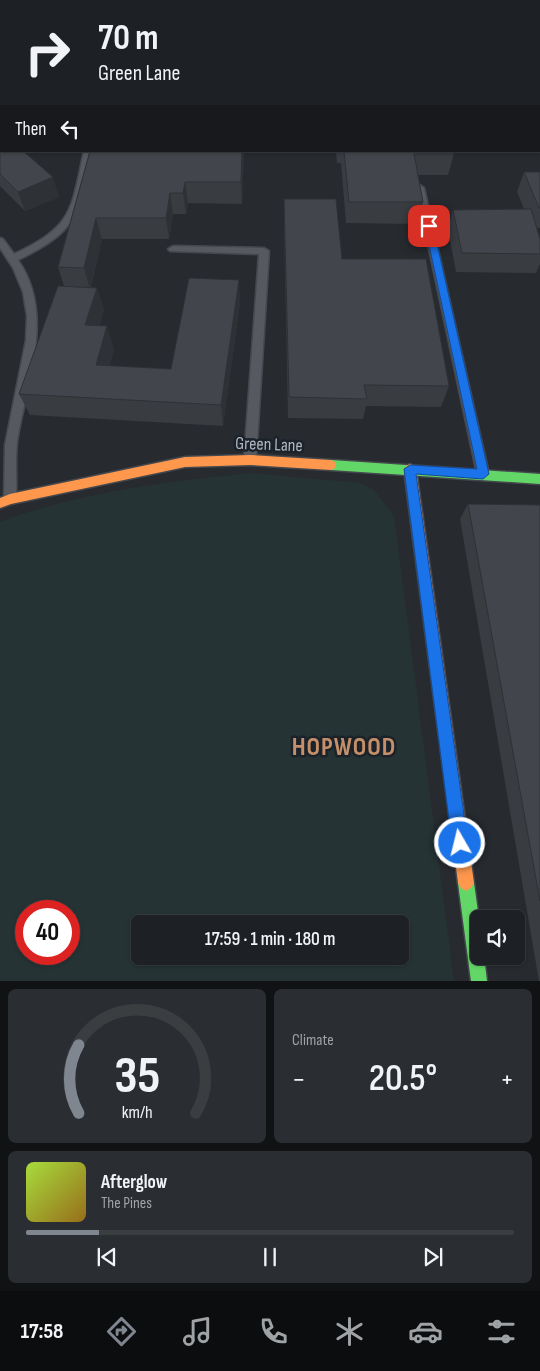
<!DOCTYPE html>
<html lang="en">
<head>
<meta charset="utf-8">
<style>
  :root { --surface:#1d2024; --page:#2a2d31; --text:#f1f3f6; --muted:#a0a3a6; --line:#3b3e41; --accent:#80868f }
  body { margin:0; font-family:"Sofia Sans Condensed",sans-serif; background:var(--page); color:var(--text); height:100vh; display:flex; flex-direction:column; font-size:19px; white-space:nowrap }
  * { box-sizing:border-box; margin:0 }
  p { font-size:16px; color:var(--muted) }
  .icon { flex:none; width:28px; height:28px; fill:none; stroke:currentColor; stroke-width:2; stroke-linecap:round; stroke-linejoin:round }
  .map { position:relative; height:981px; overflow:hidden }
  .drawer { display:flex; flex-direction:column; gap:8px; padding:8px; background:#101214; flex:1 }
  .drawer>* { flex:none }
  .hud { position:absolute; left:0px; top:0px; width:540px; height:152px; box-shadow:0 1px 4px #0004,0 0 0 1px var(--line); background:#1d2024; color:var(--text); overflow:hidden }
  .fabs { position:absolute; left:470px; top:910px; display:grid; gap:10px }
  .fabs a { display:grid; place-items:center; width:55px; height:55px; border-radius:8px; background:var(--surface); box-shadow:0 1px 4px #0004,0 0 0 1px var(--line); font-size:25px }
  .speed { position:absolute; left:15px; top:900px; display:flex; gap:10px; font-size:25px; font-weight:700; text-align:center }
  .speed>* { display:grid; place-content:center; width:65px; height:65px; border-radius:50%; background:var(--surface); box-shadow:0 1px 4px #0004,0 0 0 1px var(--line); line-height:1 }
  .speed .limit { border:8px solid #d22; background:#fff; color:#111 }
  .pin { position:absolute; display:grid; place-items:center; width:42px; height:42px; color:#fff; margin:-21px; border-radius:10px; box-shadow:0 2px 8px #0006 }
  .me { position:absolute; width:55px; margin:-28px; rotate:352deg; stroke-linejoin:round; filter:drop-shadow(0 0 4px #0008) }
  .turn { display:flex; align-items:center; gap:18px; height:105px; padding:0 15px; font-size:22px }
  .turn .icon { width:65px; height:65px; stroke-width:2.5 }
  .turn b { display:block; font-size:35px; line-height:42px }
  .then { display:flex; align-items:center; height:48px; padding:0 15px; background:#0003; gap:10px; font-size:19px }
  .big { font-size:38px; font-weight:600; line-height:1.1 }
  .drawer .card { flex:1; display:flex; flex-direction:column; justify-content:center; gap:8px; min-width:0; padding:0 18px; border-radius:8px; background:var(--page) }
  .drawer .dial { align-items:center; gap:0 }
  .dial svg { height:130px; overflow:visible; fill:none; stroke:var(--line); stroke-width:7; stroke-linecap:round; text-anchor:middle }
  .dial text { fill:var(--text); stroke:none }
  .song { display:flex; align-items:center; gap:15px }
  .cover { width:60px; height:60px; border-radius:8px; background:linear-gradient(135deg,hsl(80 70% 55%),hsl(40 70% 35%)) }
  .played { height:5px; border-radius:2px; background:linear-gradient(90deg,var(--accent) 15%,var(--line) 15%) }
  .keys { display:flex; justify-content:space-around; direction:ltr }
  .heat { display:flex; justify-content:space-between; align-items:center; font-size:28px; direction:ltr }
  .drawer .tiles { flex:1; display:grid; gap:8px; grid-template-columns:1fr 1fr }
  .card:last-child { grid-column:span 2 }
  .trip { position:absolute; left:131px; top:915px; width:278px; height:50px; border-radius:8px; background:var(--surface); box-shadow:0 1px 4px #0004,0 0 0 1px var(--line); font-weight:600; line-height:50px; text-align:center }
  .tab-bar { display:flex; height:80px; justify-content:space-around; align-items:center; background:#0c0d0e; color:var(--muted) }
  .tab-bar .icon { width:35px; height:35px }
  .tab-bar .selected { color:var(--accent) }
  .tab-bar b { font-size:22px; color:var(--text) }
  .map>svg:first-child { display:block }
  .green { fill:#253334; fill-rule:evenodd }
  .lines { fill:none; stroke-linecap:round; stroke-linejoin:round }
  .lane-casing { stroke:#44474d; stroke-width:3 }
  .fast-casing { stroke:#44474d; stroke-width:3 }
  .slow-casing { stroke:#44474d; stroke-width:3 }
  .lane { fill:#56595f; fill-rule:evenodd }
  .fast { fill:#63d668; fill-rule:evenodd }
  .slow { fill:#ff974d; fill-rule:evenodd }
  .wall { fill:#393c41 }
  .shaded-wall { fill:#2e3135 }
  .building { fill:#42464c; stroke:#2e3135 }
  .route { fill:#1a73e8; stroke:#114b97 }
  .labels { text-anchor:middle; stroke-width:5; stroke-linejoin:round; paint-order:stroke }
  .street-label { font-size:18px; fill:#b0b7c2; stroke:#1b222a }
  .near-district-label { font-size:26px; font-weight:bold; letter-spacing:1px; fill:#c48f69; stroke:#1b222a }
</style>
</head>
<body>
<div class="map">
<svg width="540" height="981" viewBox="0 0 540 981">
  <rect width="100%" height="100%" fill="#272b30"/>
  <path class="green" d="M 250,473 L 361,483 L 374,490 L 394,516 L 454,981 L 0,981 L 0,522 C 80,492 165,482 250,473 ZM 26,911 L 69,911 L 69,954 L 26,954 ZM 140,924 L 400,924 L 400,956 L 140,956 Z"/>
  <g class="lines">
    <defs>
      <path id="lane" d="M 467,0 L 473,0 L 473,1 L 467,1 Z
        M 482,0 L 497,0 L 497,1 L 483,1 Z
        M 531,0 L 537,0 L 537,1 L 531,1 Z
        M 84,151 L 92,151 C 79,214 80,230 18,260 C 56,314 26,384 17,442 C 15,461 17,480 16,499 L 14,503 L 10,504 L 6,503 L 4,499 L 5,445 L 26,340 L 27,316 L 23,292 L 13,268 L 0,248 L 0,238 L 3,239 L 14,254 C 74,226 71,210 84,151 Z
        M 420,185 L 424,188 L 489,474 L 487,478 L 483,479 L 479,478 L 477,474 L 416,188 Z
        M 173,246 L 264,248 L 269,251 L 256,460 L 254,464 L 246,464 L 244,460 L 259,254 L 170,251 L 168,249 Z"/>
      <path id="fast" d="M 331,460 L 540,474 L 540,484 L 331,470 L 327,468 L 326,465 L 327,462 Z
        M 466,875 L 471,878 L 474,883 L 479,919 L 479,956 L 484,956 L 487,981 L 471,981 L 458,883 L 461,878 Z"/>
      <path id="slow" d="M 250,455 L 331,460 L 335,462 L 336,465 L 335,468 L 331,470 L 250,465 L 185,467 L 11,504 L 0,508 L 0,498 L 10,494 L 185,457 Z
        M 410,464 L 414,466 L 416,469 L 474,883 L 471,888 L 466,891 L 461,888 L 458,883 L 404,469 L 406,466 Z"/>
    </defs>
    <use href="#lane" class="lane-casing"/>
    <use href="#fast" class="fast-casing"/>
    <use href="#slow" class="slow-casing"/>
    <use href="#lane" class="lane"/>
    <use href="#fast" class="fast"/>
    <use href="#slow" class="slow"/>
  </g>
  <path class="wall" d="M 0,0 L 70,0 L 68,1 L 1,1 L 1,20 L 0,19 Z
    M 169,0 L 455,0 L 455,1 L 460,1 L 169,1 Z
    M 539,3 L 540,3 L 540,146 L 539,146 Z
    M 0,30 L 1,31 L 1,81 L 0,81 Z
    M 0,87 L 1,151 L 59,197 L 25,211 L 0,186 Z
    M 90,151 L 244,151 L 242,204 L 188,203 L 186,214 L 173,214 L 169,239 L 102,239 L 91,287 L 97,288 L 104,310 L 99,326 L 114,349 L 109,366 L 171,369 L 240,303 L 223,426 L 30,415 L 19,394 L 64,286 L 58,267 Z
    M 336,151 L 453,151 L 454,154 L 448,175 L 418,175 L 423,202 L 418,224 L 346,223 L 341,163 L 337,163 Z
    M 524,172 L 540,172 L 540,228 L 537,228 L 540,239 L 540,264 L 536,273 L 456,272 L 448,229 L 453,210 L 524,209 L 517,192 Z
    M 284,199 L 342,259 L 449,386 L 441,407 L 366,406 L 363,419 L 288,418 L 284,222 Z
    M 468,504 L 540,505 L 540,981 L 539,981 L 460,519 Z"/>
  <path class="shaded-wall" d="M 26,0 L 70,0 L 68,1 L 23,1 Z
    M 242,151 L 244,151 L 242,204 L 241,182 Z
    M 53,177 L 59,197 L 25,211 L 18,192 Z
    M 185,182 L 188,203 L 186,214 L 183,193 Z
    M 170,193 L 173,214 L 169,239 L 166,218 Z
    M 96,218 L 102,239 L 90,289 L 84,268 Z
    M 239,280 L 240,303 L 223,426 L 221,405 Z
    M 97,288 L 104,310 L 93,347 L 85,325 Z
    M 107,326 L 114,349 L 104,387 L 96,365 Z"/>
  <path class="building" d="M 0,0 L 26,0 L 23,1 L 1,1 L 1,3 L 0,3 Z
    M 169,0 L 247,0 L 247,1 L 169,1 Z
    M 397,0 L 455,0 L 455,1 L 460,1 L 397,1 Z
    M 539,3 L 540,3 L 540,124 L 539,124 Z
    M 0,30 L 1,31 L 1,65 L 0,64 Z
    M 1,86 L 1,125 L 0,128 L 0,87 Z
    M 0,132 L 1,133 L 1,151 L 23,151 L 53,177 L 18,192 L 0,174 Z
    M 90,151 L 242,151 L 241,182 L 185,182 L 183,193 L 170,193 L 166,218 L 96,218 L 84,268 L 58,267 Z
    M 344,151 L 453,151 L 454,154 L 414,154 L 423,202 L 349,202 Z
    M 524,172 L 540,172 L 540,208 L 539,208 Z
    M 284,199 L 336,199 L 342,259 L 426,259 L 449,386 L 364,385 L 367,399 L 289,397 Z
    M 531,209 L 540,239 L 540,254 L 462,253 L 453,210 Z
    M 189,278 L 239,280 L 221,405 L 19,394 L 58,286 L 97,288 L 85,325 L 107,326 L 96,365 L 171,369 Z
    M 468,504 L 540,505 L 540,901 Z"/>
  <path class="route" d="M 429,223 L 433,226 L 489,474 L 483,479 L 416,474 L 468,843 L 465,849 L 460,851 L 455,849 L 452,843 L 404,469 L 410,465 L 477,469 L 425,226 Z"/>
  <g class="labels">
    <g class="street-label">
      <text transform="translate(269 444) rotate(2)" y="6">Green Lane</text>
    </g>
    <g class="near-district-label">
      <text x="344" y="755">HOPWOOD</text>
    </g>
  </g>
</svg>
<div class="fabs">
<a><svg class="icon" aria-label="sound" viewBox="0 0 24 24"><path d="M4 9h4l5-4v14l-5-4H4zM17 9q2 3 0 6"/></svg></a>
</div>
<div class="speed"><div class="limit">40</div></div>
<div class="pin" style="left:429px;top:226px;background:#d93025"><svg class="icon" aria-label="arrive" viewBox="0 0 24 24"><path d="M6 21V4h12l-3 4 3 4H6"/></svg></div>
<svg class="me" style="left:460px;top:843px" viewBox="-20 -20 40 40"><circle r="17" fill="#1a73e8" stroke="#fff" stroke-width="3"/><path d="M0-11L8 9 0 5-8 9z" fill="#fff"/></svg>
<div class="trip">17:59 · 1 min · 180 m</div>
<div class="hud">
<div class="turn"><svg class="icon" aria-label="right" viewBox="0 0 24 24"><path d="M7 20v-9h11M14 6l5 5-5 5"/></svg><div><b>70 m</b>Green Lane</div></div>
<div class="then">Then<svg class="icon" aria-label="left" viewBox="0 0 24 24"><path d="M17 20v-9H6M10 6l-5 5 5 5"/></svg></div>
</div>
</div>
<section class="drawer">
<div class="tiles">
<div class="card dial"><svg viewBox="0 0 100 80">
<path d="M14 69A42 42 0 1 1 86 69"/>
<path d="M14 69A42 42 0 0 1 14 27" stroke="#80868f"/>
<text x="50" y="56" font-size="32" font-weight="700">35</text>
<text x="50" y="72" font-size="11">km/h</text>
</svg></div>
<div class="card"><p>Climate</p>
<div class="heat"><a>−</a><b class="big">20.5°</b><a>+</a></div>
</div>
<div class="card">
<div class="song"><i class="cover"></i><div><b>Afterglow</b><p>The Pines</p></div></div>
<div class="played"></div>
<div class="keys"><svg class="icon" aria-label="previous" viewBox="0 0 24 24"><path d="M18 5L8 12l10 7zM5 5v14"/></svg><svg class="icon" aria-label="pause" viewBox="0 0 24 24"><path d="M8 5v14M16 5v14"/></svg><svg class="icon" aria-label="next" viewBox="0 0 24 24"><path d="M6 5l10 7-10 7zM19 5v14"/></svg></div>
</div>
</div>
</section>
<nav class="tab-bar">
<b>17:58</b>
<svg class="icon selected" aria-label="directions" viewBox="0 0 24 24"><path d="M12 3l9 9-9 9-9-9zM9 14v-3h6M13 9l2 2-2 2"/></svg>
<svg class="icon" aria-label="music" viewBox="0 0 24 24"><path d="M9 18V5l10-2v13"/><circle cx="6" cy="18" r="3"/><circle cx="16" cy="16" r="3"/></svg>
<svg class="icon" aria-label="phone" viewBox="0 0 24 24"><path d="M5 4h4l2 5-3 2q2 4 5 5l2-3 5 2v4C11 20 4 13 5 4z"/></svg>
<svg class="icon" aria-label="climate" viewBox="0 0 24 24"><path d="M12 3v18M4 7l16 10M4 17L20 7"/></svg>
<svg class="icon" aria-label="car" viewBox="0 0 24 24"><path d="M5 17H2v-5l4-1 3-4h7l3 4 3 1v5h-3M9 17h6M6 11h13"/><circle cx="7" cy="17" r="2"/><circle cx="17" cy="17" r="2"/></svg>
<svg class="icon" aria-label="filters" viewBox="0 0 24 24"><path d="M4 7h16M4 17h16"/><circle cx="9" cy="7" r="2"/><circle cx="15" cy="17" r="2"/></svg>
</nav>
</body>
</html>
